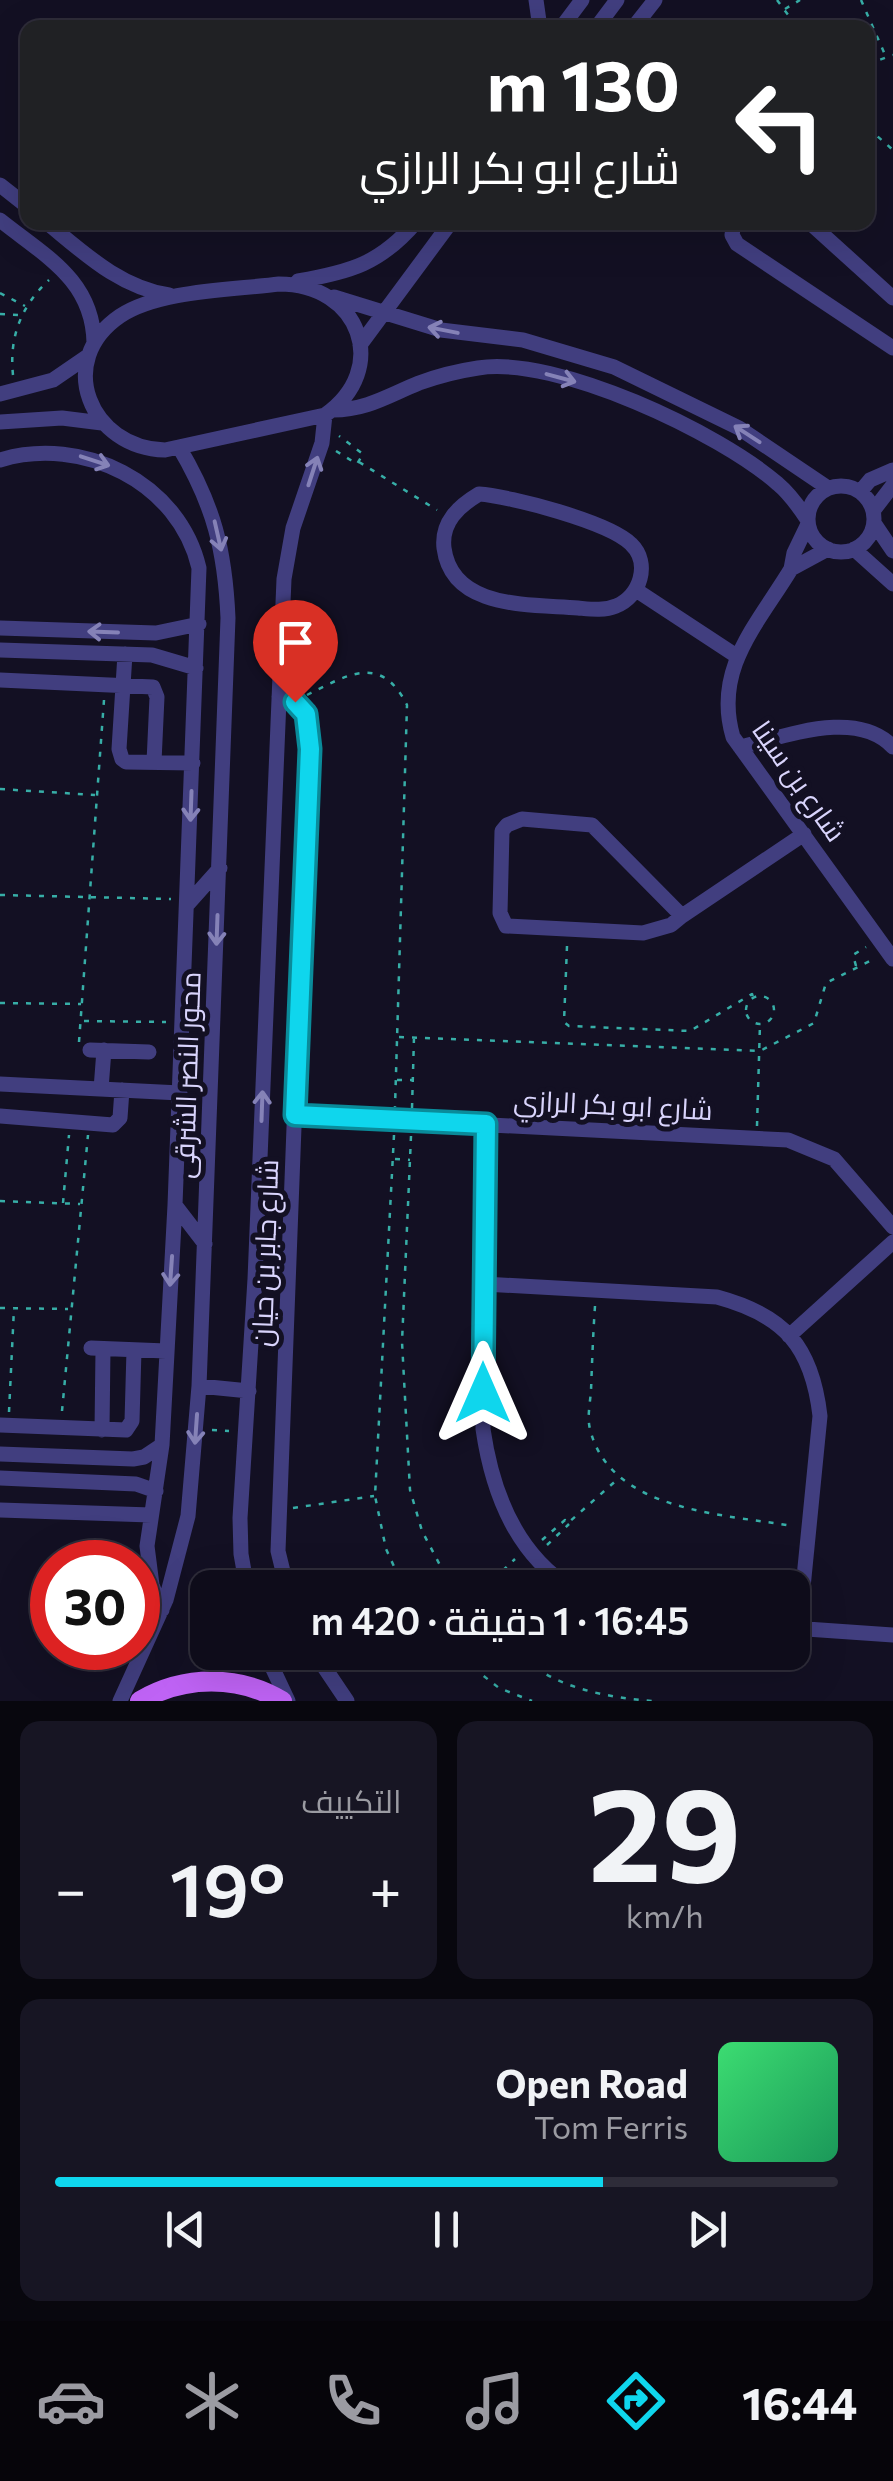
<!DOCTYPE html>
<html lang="ar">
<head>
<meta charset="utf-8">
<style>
  :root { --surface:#0e0c1a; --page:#171523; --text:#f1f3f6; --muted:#9b9ba2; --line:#2e2c39; --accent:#0fd6ed }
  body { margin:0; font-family:Commissioner,Cairo,sans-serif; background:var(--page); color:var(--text); direction:rtl; height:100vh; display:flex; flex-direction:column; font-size:38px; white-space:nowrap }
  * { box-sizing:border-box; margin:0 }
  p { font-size:32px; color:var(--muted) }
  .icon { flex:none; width:55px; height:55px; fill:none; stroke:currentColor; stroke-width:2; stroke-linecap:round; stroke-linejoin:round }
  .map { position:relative; height:1701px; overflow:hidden; direction:ltr }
  .side { display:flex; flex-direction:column; gap:20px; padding:20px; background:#08070e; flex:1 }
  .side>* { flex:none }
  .top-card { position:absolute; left:20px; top:20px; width:855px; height:210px; border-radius:20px; box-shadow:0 10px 40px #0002,0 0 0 2px var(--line); direction:rtl; background:#202124; color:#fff; overflow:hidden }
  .speed { position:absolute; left:30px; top:1540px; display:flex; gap:20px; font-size:50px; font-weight:700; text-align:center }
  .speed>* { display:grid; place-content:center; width:130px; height:130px; border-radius:50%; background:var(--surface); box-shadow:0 10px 40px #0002,0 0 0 2px var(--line); line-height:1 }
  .speed .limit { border:15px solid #d22; background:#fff; color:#111 }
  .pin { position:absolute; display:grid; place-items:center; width:85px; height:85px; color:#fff; margin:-102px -42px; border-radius:50% 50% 50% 0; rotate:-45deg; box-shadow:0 0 10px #0007 }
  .pin .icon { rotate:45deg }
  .me { position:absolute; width:110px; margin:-55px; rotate:0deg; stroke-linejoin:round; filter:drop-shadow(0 0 8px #0008) }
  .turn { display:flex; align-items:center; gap:35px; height:210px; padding:0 30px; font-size:45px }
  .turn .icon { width:130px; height:130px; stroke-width:2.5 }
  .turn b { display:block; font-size:70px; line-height:85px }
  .big { font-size:75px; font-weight:600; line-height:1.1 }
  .side .widget { flex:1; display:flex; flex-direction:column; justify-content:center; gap:15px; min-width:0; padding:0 35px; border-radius:20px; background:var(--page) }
  .side .dial { align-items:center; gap:0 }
  .dial b { font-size:130px; line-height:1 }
  .song { display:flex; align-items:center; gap:30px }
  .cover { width:120px; height:120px; border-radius:15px; background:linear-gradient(135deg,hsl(140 70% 55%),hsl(150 70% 35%)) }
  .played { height:10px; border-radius:5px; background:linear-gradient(90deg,var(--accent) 70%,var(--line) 70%) }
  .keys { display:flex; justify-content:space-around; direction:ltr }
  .heat { display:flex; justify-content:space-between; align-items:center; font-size:55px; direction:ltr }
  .side .tiles { flex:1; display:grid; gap:20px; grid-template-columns:1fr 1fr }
  .widget:last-child { grid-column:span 2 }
  .trip { position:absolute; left:190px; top:1570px; width:620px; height:100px; border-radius:20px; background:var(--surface); box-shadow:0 10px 40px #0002,0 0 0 2px var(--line); font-weight:600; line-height:100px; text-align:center; direction:rtl }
  .menu { display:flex; height:160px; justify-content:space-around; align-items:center; background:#06050a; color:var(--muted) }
  .menu .icon { width:70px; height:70px }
  .menu .current { color:var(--accent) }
  .menu b { font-size:45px; color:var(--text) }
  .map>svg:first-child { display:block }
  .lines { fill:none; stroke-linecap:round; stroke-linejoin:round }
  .path { stroke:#37aea7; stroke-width:2.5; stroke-dasharray:5 8; stroke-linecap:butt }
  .minor { stroke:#413e7f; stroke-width:15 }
  .major { stroke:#bf63f5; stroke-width:20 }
  .oneway { stroke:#8582b7 }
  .route-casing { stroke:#0a8b9a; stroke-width:25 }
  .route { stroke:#0fd6ed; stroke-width:18 }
  .labels { text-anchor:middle; stroke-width:10; stroke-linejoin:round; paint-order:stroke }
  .street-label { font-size:28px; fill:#d9d4fc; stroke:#131023 }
</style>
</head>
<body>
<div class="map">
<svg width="893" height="1701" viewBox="0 0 893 1701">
  <rect width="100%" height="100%" fill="#131023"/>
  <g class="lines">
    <path class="path" d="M 777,0 L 798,28
      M 861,0 L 886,57
      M 785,9 L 800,0
      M 868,64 L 893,55
      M 868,78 L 868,91
      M 868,128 L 893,150
      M 0,293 L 25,306
      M 0,314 L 19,315
      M 13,375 C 9,337 21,306 49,280
      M 336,451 L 357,464 L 363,454 L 339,436
      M 359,462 L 437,510
      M 307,695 C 347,675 381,653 407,705 L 395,1107
      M 0,789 L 95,795
      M 0,895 L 171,899
      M 567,946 L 564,1022 L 569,1026 L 690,1031 L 752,994 L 753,997
      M 856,966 L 853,955 L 866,947
      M746 1010a14 14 0 1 1 28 0a14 14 0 1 1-28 0Z
      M 0,1003 L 81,1004
      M 84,1021 L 166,1022
      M 399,1037 L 760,1051 L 814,1023 L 826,983 L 874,959
      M 79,1042 L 104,700
      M 397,1080 L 413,1080
      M 412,1108 L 414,1037
      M 757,1126 L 760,1024
      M 394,1135 L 375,1496 L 386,1549 L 404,1588
      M 411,1136 L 402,1342 L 410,1490 L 422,1531 L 442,1569 L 456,1588
      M 395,1159 L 410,1160
      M 0,1201 L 80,1204
      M 63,1203 L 69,1135
      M 595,1306 C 593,1335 592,1363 591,1391 C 590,1403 587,1418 590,1429 C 610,1512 725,1514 792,1526
      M 0,1308 L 68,1309
      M 62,1411 L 88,1135
      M 9,1412 L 14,1308
      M 212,1430 L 229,1431
      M 293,1508 L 374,1496
      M 542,1540 L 565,1520 L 568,1523 L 619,1478
      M 547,1545 L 569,1524
      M 484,1588 L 515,1559
      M 453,1652 L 499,1688 L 532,1701
      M 515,1652 C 552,1687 603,1697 652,1701"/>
    <path class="minor" d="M 536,0 L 540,28
      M 561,28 L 582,0
      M 596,28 L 617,0
      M 633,28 L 655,0
      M 0,185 L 28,207
      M 0,220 C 45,256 93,280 94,343
      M 46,222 C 84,253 119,287 169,295
      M 734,222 L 732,235 L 737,244 L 893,348
      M 809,222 L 893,298
      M 298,281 C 350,272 380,264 416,222
      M 279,284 C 360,284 391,369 325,415 L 165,450 C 90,448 54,361 120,316 C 159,290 233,290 279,284 Z
      M 334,297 L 441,330 L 523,340 L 614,367 L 739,428 L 828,488
      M 360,345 L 451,222
      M 0,394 L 53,380 L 88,356
      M 333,410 C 367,410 389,395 419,383 C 438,376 458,371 478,368 C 556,355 720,433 778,484 C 790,494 799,507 807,519
      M 0,422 L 62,418 L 102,423
      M 0,460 C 82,435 179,482 199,568 L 175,1205 L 162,1445 L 147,1546 L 152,1585 L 162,1610
      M808 519a33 33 0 1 1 66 0a33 33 0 1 1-66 0Z
      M 860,492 L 870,480 L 893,470
      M 479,494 C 510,496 609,522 631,544 C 651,563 640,597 616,606 C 604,611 590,609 578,608 C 531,604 452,610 444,548 C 441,522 459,506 479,494 Z
      M 873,511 L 893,485
      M 874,523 L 893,551
      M 808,524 L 794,553 L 791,569 C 757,625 713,669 733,737 L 893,959
      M 854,549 L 893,584
      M 791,569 L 828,549
      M 636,590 L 738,657
      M 0,628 L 156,633 L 199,624
      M 0,650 L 152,655 L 196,668
      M 125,654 L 119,749 L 122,759 L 126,762 L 193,763
      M 0,680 L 153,687 L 157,697 L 154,762
      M 279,697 C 299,703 306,710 309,730 L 278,1551 L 287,1588
      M 740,747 C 785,737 856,708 893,747
      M 187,905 L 220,868
      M 682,916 L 671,925 L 643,933 L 506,926 L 500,913 L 502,831 L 507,825 L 522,819 L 592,825 L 682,916 L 804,834
      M 90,1050 L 149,1052
      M 0,1084 L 180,1093
      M 101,1089 L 104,1050
      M 295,1115 L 788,1140 L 834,1159 L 893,1227
      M 0,1116 L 113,1125 L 120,1118 L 122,1090
      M 486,1124 L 483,1429 C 492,1491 515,1553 571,1588
      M 175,1205 L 205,1244
      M 484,1284 L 717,1297 C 784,1315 812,1346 820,1416 L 799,1628
      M 789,1336 L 893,1242
      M 91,1348 L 166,1351
      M 199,1386 L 249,1391
      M 0,1425 L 126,1430 L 132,1421 L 134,1350
      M 102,1430 L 103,1349
      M 0,1454 L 133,1459 L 144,1457 L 162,1445
      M 0,1478 L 136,1484 L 156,1491
      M 0,1510 L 151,1515
      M 247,1588 L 241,1554 L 240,1518 L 255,1279 L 284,579 L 293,528 L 322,443 L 325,415
      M 792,1628 L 893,1635
      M 265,1652 L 288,1701
      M 314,1652 L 347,1701
      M 120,1701 L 166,1600 L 188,1516 L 199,1386 L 228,618 C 225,550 214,506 179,447"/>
    <path class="major" d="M 140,1701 C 184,1675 239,1675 282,1701"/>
  </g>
  <defs><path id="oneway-shaft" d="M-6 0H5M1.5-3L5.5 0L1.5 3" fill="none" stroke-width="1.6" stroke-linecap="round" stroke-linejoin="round" transform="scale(2.5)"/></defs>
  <g class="oneway">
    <use href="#oneway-shaft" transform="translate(443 330) rotate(-169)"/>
    <use href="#oneway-shaft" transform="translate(561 378) rotate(15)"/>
    <use href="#oneway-shaft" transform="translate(747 434) rotate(-147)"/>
    <use href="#oneway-shaft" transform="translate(95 461) rotate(18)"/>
    <use href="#oneway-shaft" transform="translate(313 471) rotate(-72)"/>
    <use href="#oneway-shaft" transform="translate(218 536) rotate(77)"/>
    <use href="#oneway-shaft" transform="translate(103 632) rotate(-178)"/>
    <use href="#oneway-shaft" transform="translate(191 806) rotate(92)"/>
    <use href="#oneway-shaft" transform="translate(217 930) rotate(92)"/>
    <use href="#oneway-shaft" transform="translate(262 1106) rotate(-88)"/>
    <use href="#oneway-shaft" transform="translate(171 1271) rotate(94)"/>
    <use href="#oneway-shaft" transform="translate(196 1429) rotate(94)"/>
  </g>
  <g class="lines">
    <defs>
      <path id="route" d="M 295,702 L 306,714 L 310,749 L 295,1115 L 486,1124 L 483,1393"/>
    </defs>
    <use href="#route" class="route-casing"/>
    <use href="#route" class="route"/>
  </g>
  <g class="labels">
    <g class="street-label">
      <text transform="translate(799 781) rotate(55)" y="10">شارع بن سينا</text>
      <text transform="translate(187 1075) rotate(-88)" y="10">محور النصر الشرقى</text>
      <text transform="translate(613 1105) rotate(3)" y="10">شارع ابو بكر الرازي</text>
      <text transform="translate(265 1253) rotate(-88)" y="10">شارع جابر بن حيان</text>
    </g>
  </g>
</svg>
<div class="speed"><div class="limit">30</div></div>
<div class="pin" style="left:295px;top:702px;background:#d93025"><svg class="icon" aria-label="arrive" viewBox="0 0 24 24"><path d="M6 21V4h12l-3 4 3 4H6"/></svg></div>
<svg class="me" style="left:483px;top:1393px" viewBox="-20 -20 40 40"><path d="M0-17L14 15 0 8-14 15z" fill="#0fd6ed" stroke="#fff" stroke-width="4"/></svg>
<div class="trip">16:45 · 1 دقيقة · 420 m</div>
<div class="top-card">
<div class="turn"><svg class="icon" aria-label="left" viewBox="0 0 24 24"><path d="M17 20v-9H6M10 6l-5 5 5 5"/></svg><div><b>130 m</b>شارع ابو بكر الرازي</div></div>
</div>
</div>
<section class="side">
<div class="tiles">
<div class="widget dial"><b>29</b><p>km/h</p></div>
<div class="widget"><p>التكييف</p>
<div class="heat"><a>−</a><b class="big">19°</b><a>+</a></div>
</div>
<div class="widget">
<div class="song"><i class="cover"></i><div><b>Open Road</b><p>Tom Ferris</p></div></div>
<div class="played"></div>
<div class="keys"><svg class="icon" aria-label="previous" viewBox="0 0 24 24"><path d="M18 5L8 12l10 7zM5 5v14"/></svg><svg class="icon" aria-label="pause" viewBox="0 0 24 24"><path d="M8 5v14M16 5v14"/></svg><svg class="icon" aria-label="next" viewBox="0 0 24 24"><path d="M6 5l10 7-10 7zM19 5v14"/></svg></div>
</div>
</div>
</section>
<nav class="menu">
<b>16:44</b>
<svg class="icon current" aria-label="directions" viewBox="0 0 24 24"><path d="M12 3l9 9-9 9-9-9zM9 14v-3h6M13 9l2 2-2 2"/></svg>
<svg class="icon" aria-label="music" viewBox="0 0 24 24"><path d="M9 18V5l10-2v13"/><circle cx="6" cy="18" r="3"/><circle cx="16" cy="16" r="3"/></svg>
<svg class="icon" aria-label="phone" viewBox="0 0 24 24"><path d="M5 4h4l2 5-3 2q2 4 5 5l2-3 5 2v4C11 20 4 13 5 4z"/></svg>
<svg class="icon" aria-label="climate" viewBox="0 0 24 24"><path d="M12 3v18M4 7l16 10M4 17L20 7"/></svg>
<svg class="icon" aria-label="car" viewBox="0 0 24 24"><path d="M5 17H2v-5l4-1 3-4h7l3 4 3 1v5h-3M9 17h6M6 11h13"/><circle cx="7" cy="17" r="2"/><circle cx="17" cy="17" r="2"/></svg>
</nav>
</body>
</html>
